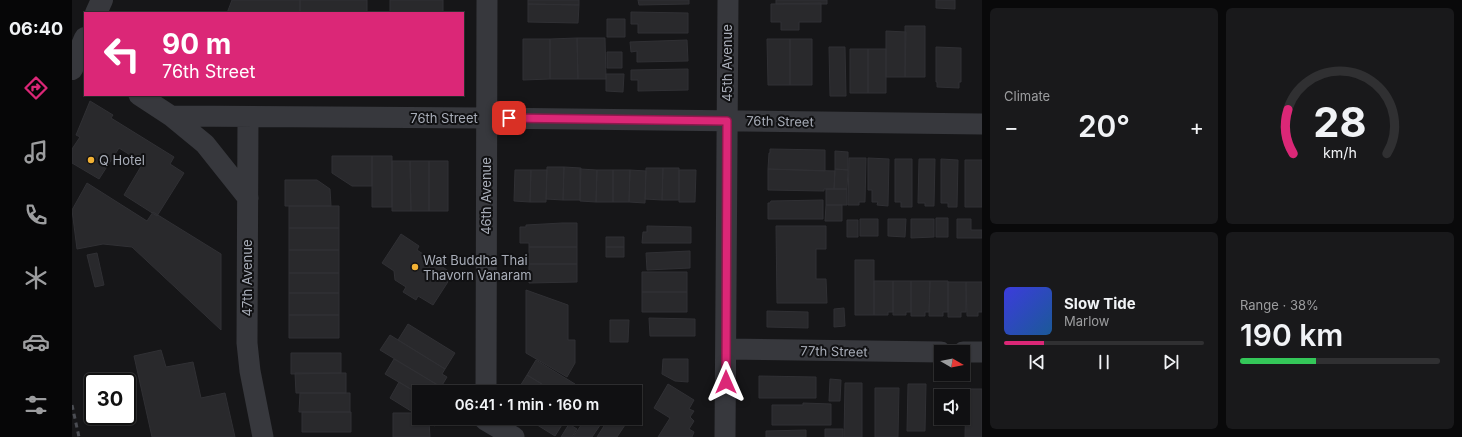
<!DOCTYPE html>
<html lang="en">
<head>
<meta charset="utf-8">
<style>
  :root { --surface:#101012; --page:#19191b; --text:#f1f3f6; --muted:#9c9d9f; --line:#303032; --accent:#db2777 }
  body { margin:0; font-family:Inter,sans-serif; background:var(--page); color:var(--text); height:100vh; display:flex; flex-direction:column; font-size:15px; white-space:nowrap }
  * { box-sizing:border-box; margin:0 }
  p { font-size:13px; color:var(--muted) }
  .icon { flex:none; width:22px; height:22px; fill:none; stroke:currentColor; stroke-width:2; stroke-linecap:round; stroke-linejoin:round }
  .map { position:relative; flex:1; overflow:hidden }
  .side { display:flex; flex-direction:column; gap:8px; padding:8px; background:#09090a; width:480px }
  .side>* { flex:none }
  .banner { position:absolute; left:12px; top:12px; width:380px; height:84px; border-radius:0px; box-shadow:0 1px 3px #0004,0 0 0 1px var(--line); background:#db2777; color:#fff; overflow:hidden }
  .needle { width:26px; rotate:99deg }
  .tools { position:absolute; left:862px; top:345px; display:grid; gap:8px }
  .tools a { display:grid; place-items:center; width:36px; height:36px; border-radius:0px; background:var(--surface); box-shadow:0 1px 3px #0004,0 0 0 1px var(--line); font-size:20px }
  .speed { position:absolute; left:12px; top:373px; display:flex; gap:8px; font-size:20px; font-weight:700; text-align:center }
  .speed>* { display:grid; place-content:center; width:52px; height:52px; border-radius:50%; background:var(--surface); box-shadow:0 1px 3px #0004,0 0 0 1px var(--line); line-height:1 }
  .speed .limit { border:2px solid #111; border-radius:6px; background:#fff; color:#111 }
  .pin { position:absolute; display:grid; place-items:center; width:34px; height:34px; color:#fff; margin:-17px; border-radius:8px; box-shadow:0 2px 6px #0006 }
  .me { position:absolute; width:44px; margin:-22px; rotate:0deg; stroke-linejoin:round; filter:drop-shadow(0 0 3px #0008) }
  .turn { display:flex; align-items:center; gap:14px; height:84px; padding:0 12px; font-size:18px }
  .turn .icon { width:52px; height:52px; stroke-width:2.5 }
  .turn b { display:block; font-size:28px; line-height:34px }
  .big { font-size:30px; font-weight:600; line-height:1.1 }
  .side .tile { flex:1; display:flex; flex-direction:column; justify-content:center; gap:6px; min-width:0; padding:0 14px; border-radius:6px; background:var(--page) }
  .side .dial { align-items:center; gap:0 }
  .dial svg { height:104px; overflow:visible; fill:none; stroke:var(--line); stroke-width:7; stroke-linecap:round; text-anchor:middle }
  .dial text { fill:var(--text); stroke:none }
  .song { display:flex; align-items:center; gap:12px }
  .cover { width:48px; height:48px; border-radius:6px; background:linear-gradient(135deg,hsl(240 70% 55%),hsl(210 70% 35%)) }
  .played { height:4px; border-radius:2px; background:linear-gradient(90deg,var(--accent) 20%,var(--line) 20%) }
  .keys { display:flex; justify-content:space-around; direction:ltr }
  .heat { display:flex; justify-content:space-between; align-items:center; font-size:22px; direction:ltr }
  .charge { height:6px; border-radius:3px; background:linear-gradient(90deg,#34c759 38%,var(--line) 0) }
  .side .tiles { flex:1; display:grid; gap:8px; grid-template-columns:repeat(2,1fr) }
  .trip { position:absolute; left:340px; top:385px; width:230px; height:40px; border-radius:0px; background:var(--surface); box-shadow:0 1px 3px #0004,0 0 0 1px var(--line); font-weight:600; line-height:40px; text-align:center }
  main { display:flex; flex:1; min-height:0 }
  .tab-bar { display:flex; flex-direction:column; width:72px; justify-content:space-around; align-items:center; background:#060607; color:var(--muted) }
  .tab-bar .icon { width:28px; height:28px }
  .tab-bar .active { color:var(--accent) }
  .tab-bar b { font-size:18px; color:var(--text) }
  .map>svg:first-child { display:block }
  .building { fill:#29292c; stroke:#303034 }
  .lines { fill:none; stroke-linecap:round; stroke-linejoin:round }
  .minor { stroke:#37383d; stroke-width:21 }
  .tertiary { stroke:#37383d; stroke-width:22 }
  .rail { stroke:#4a4c52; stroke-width:3; stroke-dasharray:5 4; stroke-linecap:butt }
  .route-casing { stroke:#8e194d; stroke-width:10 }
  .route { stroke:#db2777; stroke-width:7 }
  .poi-dot { fill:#f2b134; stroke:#111113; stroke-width:1.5 }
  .labels { text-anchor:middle; stroke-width:4; stroke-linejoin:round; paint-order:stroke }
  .street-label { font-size:13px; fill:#a8adb8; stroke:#111113 }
  .poi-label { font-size:13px; fill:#a8adb8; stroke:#111113; text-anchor:start }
</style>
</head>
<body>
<main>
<nav class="tab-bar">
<b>06:40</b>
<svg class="icon active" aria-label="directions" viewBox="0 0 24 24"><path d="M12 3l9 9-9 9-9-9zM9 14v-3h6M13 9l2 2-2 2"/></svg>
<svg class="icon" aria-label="music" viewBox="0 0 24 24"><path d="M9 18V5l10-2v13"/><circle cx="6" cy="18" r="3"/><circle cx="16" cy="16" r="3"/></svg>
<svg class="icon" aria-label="phone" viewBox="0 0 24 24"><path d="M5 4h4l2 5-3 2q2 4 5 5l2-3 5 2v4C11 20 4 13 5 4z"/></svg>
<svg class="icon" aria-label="climate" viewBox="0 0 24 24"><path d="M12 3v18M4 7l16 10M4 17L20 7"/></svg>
<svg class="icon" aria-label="car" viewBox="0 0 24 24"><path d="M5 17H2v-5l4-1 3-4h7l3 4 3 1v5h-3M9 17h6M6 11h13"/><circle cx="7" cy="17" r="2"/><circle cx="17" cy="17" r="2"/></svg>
<svg class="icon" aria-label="filters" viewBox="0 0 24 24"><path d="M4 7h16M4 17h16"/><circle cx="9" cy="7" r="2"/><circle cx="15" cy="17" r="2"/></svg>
</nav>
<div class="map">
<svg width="910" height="437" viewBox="0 0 910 437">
  <rect width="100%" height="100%" fill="#161618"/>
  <path class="building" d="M 160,0 L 228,0 L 228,13 L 155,13 Z
    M 228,0 L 295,0 L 295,13 L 228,13 Z
    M 318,0 L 371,0 L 371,13 L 318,13 Z
    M 456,0 L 507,0 L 507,5 L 456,4 Z
    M 566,0 L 617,0 L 617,4 L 567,5 Z
    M 704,0 L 755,0 L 755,4 L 704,4 Z
    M 864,0 L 883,0 L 883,9 L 864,8 Z
    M 749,3 L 749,22 L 727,22 L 727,30 L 709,30 L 709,22 L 699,22 L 699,4 Z
    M 456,4 L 507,5 L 506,23 L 456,22 Z
    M 559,12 L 616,13 L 616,33 L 566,33 L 566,24 L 559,24 Z
    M 535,19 L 553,19 L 553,37 L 535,37 Z
    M 833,26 L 853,26 L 853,77 L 833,77 Z
    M 814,31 L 834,32 L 833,77 L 814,77 Z
    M 505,38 L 533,38 L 534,79 L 506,79 Z
    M 505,38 L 506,79 L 478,79 L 478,39 Z
    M 451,39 L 478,39 L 478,79 L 451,80 Z
    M 695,39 L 718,39 L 718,85 L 696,85 Z
    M 718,39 L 740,39 L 740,85 L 718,85 Z
    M 615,40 L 616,61 L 565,62 L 565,51 L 559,52 L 558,42 Z
    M 757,47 L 773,47 L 774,96 L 758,96 Z
    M 864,47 L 889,48 L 889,82 L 887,82 L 887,88 L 865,87 L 865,82 L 864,82 Z
    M 778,49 L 796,49 L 796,93 L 778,93 Z
    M 796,49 L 814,49 L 814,93 L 796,93 Z
    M 535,52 L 550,52 L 550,68 L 535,68 Z
    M 616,69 L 616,90 L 566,91 L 566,80 L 559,80 L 559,70 Z
    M 534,74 L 552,74 L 551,92 L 534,91 Z
    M 18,101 L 41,115 L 39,118 L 102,157 L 98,164 L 112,173 L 85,216 L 52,195 L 71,163 L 47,148 L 27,179 L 0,163 L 0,149 L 8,137 L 4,135 Z
    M 698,149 L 753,150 L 753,171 L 696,169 L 697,153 L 698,153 Z
    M 763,151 L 776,152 L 776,170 L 763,169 Z
    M 260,156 L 300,156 L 300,186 L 280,186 L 260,173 Z
    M 300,156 L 320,156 L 320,207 L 300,207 Z
    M 777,158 L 794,158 L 793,202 L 787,202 L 787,205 L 776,205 Z
    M 796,158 L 817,159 L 816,206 L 805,205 L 806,202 L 800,202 L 800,190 L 796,190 Z
    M 823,159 L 840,159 L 840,207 L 829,207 L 829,202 L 823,202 Z
    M 847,159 L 863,159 L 862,206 L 853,206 L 853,203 L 846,203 Z
    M 869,159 L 886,160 L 885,207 L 876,207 L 876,203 L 869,203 Z
    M 893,160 L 910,160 L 910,207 L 893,207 Z
    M 320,161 L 338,161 L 339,211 L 320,211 Z
    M 338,161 L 357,161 L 357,211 L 339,211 Z
    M 357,161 L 376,161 L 376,211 L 357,211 Z
    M 475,167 L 492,167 L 491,200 L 474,199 Z
    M 492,167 L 509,168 L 508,200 L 491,200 Z
    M 574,168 L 591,168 L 590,200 L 573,199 Z
    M 591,168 L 607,168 L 607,200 L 590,200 Z
    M 508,169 L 525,170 L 524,202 L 508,201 Z
    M 696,169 L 763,171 L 762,189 L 752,189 L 752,191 L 696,190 Z
    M 763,169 L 776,170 L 775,189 L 762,189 Z
    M 443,170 L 459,170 L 458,202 L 442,201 Z
    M 459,170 L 475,170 L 474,202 L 458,202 Z
    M 525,170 L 541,170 L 541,202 L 524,202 Z
    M 541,170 L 558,170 L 557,202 L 541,202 Z
    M 558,170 L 574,171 L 573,203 L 557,202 Z
    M 607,170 L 624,170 L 623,202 L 607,202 Z
    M 213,180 L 245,180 L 258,189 L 259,206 L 213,206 Z
    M 15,183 L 75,221 L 81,212 L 149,254 L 149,330 L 60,247 L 31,244 L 5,249 L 0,210 Z
    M 754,189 L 775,189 L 775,205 L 754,205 Z
    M 751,200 L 751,219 L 696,219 L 696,203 L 698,203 L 699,201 Z
    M 754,205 L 770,205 L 770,221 L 753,221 Z
    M 217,206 L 267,206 L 267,228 L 217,228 Z
    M 864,218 L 876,218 L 876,237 L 864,237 Z
    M 788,219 L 806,219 L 806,236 L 788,236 Z
    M 816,219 L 834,219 L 833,237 L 816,236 Z
    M 839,219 L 862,219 L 862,237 L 839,238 Z
    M 885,219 L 899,219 L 899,230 L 910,230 L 910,238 L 885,238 Z
    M 775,220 L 786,220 L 786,237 L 775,237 Z
    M 490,223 L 505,223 L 505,247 L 457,247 L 457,243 L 448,243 L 448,227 L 454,227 L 454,225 Z
    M 575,226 L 619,227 L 619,243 L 570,243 L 571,232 L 575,232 Z
    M 704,226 L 754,226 L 754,249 L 744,249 L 744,279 L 754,279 L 755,303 L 705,303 Z
    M 217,228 L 267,228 L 267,250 L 217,250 Z
    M 329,234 L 347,246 L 345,250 L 381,274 L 361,305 L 346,296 L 344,300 L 331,292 L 334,287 L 323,280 L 322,271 L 310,263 Z
    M 534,237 L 552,237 L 552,247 L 534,247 Z
    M 457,247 L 505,247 L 505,264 L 457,264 Z
    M 534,247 L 552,247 L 552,257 L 534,257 Z
    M 217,250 L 267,250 L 267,273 L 217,273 Z
    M 618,251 L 618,268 L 575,270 L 574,253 Z
    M 25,253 L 32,285 L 23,287 L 15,255 Z
    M 783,260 L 802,260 L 802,315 L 783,315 Z
    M 457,264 L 505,264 L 505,282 L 457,283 Z
    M 570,272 L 615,272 L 615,292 L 570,292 Z
    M 217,273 L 267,273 L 267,293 L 217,293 Z
    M 802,281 L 821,281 L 821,312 L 816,312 L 816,315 L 802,315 Z
    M 821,281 L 839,281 L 839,312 L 834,312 L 834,315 L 821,315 Z
    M 839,281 L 858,281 L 857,312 L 853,312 L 853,316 L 839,316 Z
    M 858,281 L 876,281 L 876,312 L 871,312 L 871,316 L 857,316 Z
    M 876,282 L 894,282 L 894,312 L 889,312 L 889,317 L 876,317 Z
    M 894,282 L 910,282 L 910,312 L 906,312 L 906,316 L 895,316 Z
    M 454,290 L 496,305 L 496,340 L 503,340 L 503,363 L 495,377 L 454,353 Z
    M 570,292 L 615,292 L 615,312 L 570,312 Z
    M 217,293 L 267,293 L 267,315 L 217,315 Z
    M 772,308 L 773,326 L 762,327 L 762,309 Z
    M 695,311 L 736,312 L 736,328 L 695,327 Z
    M 217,315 L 267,315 L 267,338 L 217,338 Z
    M 577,318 L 623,319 L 623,336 L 578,336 Z
    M 538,320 L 557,320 L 556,342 L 538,342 Z
    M 336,324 L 383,353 L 373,369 L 326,340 Z
    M 318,335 L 373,369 L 370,374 L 375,377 L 369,387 L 308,350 Z
    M 89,350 L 94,367 L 121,362 L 129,398 L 153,393 L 163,437 L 80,437 L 62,356 Z
    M 219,353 L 269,353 L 269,373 L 219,374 Z
    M 322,359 L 369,387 L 377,392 L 347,392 L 347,394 L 313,374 Z
    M 591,359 L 616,359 L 616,382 L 603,381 L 590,374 Z
    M 464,360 L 503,384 L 499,392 L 483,392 L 455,375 Z
    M 223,373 L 274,373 L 274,393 L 224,393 Z
    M 455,375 L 483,392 L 448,392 L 445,391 Z
    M 687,376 L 744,377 L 744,398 L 687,398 Z
    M 758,379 L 769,380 L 768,401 L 757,401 Z
    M 327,382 L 347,394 L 347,416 L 318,398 Z
    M 773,383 L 790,383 L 790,437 L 772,437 Z
    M 596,384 L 622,400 L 617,409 L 622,411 L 618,417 L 622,421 L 617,429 L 622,432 L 620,437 L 586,437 L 598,418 L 582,408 Z
    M 836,384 L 854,384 L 853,431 L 835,431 Z
    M 803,388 L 827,388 L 826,437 L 803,437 Z
    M 894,389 L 910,389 L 910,437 L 893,437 Z
    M 864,392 L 887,393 L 887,396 L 869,396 L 869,418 L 886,418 L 886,423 L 863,423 Z
    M 228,393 L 278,393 L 278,412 L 227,412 Z
    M 731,403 L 759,404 L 759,425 L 700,425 L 700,405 L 731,405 Z
    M 230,412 L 279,412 L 279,432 L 230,432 Z
    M 321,413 L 343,413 L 347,416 L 347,418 L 350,418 L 357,422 L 358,437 L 321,437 Z
    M 350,418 L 368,418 L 363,426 Z
    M 454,418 L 490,418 L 493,420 L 483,436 Z
    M 514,418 L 533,418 L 520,437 L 501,437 Z
    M 537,418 L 543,418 L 553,425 L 545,437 L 525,437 Z
    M 497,424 L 505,429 L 500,437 L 489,437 Z
    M 753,429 L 771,429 L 771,437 L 753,437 Z
    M 734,430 L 734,437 L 694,437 L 694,431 Z"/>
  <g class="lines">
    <path class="minor" d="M 67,95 L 99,116 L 133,144 L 176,198
      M 99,116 L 414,118 L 910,124
      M 176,117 L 175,343 L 178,371 L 191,437
      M 654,349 L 869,352
      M 891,352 L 910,352
      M 414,392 L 415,0
      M 413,420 L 442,437
      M 653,437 L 656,0"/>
    <path class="tertiary" d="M 24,13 L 30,0
      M 0,69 L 13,38"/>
    <path class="rail" d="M 0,405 L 7,437"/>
  </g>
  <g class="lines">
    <defs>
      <path id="route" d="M 437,118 L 655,121 L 654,382"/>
    </defs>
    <use href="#route" class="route-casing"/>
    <use href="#route" class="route"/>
  </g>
  <g class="poi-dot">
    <circle cx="19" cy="160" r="4"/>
    <circle cx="343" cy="267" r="4"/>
  </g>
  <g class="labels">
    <g class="street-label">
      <text transform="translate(655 63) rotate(-90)" y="5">45th Avenue</text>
      <text x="372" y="123">76th Street</text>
      <text transform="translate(708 121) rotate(1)" y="5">76th Street</text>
      <text transform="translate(414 196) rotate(-90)" y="5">46th Avenue</text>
      <text transform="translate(175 278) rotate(-90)" y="5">47th Avenue</text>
      <text transform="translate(762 351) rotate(1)" y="5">77th Street</text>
    </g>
    <g class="poi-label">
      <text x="27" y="165">Q Hotel</text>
      <text x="351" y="265">Wat Buddha Thai<tspan x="351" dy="15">Thavorn Vanaram</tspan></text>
    </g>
  </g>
</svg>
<div class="tools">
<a><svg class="needle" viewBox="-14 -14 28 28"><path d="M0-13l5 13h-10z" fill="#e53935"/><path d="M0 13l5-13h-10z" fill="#9c9d9f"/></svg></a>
<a><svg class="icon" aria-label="sound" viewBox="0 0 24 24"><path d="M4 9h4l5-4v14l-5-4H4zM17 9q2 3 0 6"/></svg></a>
</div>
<div class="speed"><div class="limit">30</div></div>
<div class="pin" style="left:437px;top:118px;background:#d93025"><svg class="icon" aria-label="arrive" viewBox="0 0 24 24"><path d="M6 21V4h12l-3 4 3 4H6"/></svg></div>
<svg class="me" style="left:654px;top:382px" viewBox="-20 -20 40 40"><path d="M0-17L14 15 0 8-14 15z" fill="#db2777" stroke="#fff" stroke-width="4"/></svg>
<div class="trip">06:41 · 1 min · 160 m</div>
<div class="banner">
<div class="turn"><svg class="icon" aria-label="left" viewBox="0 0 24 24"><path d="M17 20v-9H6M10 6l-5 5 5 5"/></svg><div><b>90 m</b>76th Street</div></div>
</div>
</div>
<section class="side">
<div class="tiles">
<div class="tile"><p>Climate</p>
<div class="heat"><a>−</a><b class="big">20°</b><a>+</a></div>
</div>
<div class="tile dial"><svg viewBox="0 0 100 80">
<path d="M14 69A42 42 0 1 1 86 69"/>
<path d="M14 69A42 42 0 0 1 10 35" stroke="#db2777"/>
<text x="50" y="56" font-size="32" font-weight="700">28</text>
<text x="50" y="72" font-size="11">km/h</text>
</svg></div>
<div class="tile">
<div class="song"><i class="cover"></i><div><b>Slow Tide</b><p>Marlow</p></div></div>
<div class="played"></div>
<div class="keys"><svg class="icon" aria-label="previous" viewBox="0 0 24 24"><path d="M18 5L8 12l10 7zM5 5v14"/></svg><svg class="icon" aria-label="pause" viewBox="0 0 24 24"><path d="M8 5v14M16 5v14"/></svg><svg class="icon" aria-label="next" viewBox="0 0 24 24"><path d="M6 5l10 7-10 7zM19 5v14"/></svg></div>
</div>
<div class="tile"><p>Range · 38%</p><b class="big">190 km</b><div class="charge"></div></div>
</div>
</section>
</main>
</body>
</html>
